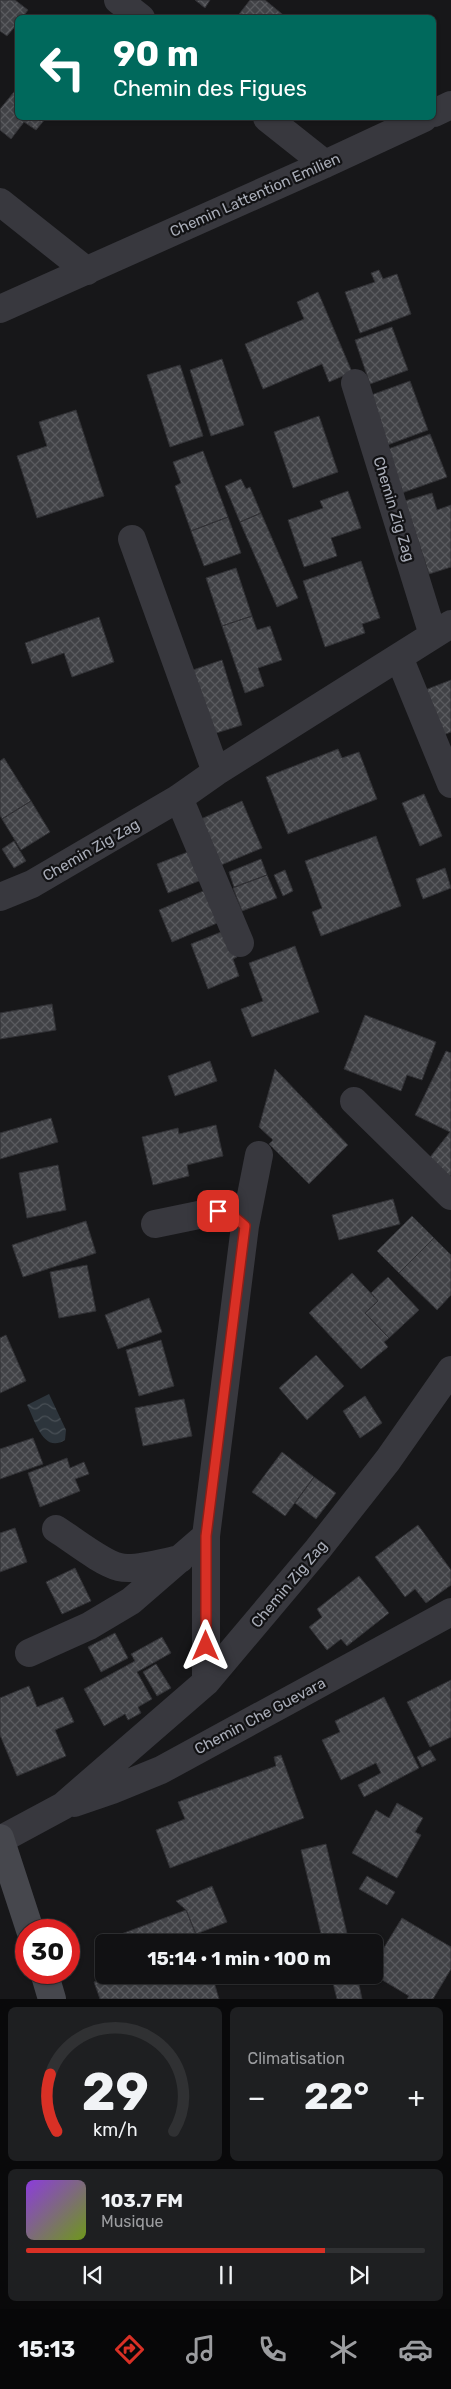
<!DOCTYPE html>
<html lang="fr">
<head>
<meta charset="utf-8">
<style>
  :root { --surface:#111113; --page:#1e1f21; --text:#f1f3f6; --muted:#9c9da0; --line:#303133; --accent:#d93025 }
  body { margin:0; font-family:Rubik,sans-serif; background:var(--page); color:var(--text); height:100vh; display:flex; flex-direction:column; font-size:19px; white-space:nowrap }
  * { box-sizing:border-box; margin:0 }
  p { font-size:16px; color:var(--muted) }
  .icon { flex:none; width:28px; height:28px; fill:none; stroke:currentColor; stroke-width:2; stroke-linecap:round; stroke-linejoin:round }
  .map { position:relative; height:1999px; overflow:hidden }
  .details { display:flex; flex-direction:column; gap:8px; padding:8px; background:#09090a; flex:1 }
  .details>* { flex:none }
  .top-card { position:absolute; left:15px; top:15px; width:421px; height:105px; border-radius:8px; box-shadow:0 1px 4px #0004,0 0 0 1px var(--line); background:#00695c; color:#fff; overflow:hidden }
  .speed { position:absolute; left:15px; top:1919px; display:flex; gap:10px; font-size:25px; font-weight:700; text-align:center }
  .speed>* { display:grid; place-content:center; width:65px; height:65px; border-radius:50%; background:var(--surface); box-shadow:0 1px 4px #0004,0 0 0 1px var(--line); line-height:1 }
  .speed .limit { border:8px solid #d22; background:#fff; color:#111 }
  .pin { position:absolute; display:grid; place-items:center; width:42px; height:42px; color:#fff; margin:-21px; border-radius:10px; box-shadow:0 2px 8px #0006 }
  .me { position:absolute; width:55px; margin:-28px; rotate:0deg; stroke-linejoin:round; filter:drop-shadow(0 0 4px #0008) }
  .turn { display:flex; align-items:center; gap:18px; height:105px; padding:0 15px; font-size:22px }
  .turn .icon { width:65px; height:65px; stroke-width:2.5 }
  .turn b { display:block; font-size:35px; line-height:42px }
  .big { font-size:38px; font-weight:700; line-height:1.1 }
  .details .tile { flex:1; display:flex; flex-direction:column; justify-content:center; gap:8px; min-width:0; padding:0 18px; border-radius:8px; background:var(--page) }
  .details .dial { align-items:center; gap:0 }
  .dial svg { height:130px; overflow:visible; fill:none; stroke:var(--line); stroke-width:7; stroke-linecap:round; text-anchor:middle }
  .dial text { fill:var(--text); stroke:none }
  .song { display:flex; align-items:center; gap:15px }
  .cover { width:60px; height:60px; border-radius:8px; background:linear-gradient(135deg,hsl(270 70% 55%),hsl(80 70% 35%)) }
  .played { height:5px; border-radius:2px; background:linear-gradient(90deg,var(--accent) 75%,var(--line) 75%) }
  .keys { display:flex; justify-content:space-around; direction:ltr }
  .heat { display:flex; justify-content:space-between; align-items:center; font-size:28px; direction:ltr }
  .details .tiles { flex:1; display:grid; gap:8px; grid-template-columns:1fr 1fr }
  .tile:last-child { grid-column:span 2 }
  .trip { position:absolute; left:95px; top:1934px; width:288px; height:50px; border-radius:8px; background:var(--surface); box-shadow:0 1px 4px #0004,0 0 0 1px var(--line); font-weight:700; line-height:50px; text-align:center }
  .dock { display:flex; height:80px; justify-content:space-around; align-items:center; background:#070708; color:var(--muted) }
  .dock .icon { width:35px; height:35px }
  .dock .on { color:var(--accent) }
  .dock b { font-size:22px; color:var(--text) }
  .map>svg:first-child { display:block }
  .water { fill:url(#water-waves) }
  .building { fill:url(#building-cross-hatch); stroke:#313135 }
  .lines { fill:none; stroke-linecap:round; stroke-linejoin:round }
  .street { stroke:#38383e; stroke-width:28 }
  .secondary { stroke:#46474d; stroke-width:28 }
  .route-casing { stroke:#8d1f18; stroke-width:12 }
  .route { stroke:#d93025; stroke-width:9 }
  .labels { text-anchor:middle; stroke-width:4.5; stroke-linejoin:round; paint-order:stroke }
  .street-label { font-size:15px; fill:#a9adb8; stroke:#121214 }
</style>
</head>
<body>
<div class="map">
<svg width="451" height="1999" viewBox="0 0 451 1999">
  <defs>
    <pattern id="water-waves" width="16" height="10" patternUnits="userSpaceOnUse" patternTransform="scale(1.25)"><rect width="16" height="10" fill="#2d353c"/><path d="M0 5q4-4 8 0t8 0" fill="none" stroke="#495056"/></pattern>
    <pattern id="building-cross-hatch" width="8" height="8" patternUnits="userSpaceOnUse" patternTransform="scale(1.25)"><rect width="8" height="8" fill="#414246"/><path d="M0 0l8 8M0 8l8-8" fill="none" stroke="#5a5b5f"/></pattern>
  </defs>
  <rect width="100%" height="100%" fill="#171719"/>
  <path class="water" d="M 49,1394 L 66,1430 L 65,1440 C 43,1454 35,1420 27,1405 Z"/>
  <path class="building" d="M 0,0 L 15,0 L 28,10 L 22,18 L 18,18 L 18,23 L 7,36 L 0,31 Z
    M 195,0 L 210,0 L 205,8 Z
    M 250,0 L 265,0 L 287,18 L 236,18 Z
    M 18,87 L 18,118 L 46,118 L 36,130 L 24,122 L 11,139 L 0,130 L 0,109 Z
    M 379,270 L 383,279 L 397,274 L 411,314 L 360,333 L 345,292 L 375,282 L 371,273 Z
    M 318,292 L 352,372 L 329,382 L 322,364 L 263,389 L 245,344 L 304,319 L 297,302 Z
    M 392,327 L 408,370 L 370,384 L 355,340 Z
    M 222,359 L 244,425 L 211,436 L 190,370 Z
    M 180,365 L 203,436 L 170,447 L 147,375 Z
    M 410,381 L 428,430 L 382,447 L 363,398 Z
    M 76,410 L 104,496 L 37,518 L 17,456 L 47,446 L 39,422 Z
    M 319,416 L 338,472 L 293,488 L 274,432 Z
    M 430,434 L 447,477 L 396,495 L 380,452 Z
    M 203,451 L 228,517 L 191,531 L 175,486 L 181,483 L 173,462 Z
    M 241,479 L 246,489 L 250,487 L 261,513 L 240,522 L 225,486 Z
    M 348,491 L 361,528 L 331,538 L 337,556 L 304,567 L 288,520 L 323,508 L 320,501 Z
    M 432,493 L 437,510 L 451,505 L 451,567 L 429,574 L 405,501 Z
    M 261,513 L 298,598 L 277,607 L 240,522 Z
    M 228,517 L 241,553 L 204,566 L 191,531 Z
    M 361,561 L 380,618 L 362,624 L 365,633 L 325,647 L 303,581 Z
    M 236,568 L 252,616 L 222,626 L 206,578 Z
    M 252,616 L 257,630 L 270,626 L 282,660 L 258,668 L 264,686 L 245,693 L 222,626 Z
    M 99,617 L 114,662 L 72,677 L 64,653 L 32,664 L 25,643 Z
    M 222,660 L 242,725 L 213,734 L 193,670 Z
    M 451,680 L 451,732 L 443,735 L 425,690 Z
    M 338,749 L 342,758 L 359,752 L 377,799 L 288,834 L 266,777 Z
    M 4,758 L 31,801 L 2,819 L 0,815 L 0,761 Z
    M 424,794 L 442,836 L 420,846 L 402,803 Z
    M 31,801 L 50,832 L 21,850 L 2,819 Z
    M 242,801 L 262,848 L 221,865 L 201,819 Z
    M 376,836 L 401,906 L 321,936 L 312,912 L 322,908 L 305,861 Z
    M 14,841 L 26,861 L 14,868 L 2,849 Z
    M 193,850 L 204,879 L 168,893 L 157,864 Z
    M 261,859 L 267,875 L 234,887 L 229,872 Z
    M 445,868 L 451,888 L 423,899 L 416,879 Z
    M 285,870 L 293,891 L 283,896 L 274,875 Z
    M 267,875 L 277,898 L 242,911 L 233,888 Z
    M 208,889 L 222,921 L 172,942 L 159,910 Z
    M 226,930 L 237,957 L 233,959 L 239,976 L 208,989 L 191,944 Z
    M 295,946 L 319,1012 L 252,1037 L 241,1009 L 263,1001 L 249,963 Z
    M 52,1004 L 56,1030 L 0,1039 L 0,1013 Z
    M 365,1015 L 436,1042 L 422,1080 L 407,1075 L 401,1091 L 344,1069 Z
    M 446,1051 L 451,1053 L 451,1175 L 448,1180 L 427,1161 L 450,1132 L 415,1115 Z
    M 210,1061 L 217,1081 L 175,1096 L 168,1076 Z
    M 275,1069 L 348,1145 L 309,1184 L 269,1144 L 273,1140 L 259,1127 Z
    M 51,1118 L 58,1142 L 0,1159 L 0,1133 Z
    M 216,1125 L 223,1156 L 187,1165 L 189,1176 L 153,1185 L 142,1137 L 178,1128 L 179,1134 Z
    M 58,1165 L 66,1210 L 27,1218 L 19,1173 Z
    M 393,1199 L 400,1224 L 339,1240 L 332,1215 Z
    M 412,1216 L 434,1238 L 399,1273 L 377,1251 Z
    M 86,1221 L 96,1253 L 23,1277 L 12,1245 Z
    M 434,1238 L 451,1255 L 451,1295 L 437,1310 L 399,1273 Z
    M 87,1265 L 96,1311 L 59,1318 L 50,1272 Z
    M 352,1273 L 378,1301 L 365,1313 L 389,1338 L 384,1342 L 388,1347 L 361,1369 L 309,1313 Z
    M 388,1277 L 419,1310 L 389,1338 L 365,1313 L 378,1301 L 371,1293 Z
    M 149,1298 L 162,1332 L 118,1349 L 105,1315 Z
    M 6,1335 L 26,1381 L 0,1393 L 0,1338 Z
    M 161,1340 L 174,1386 L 139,1396 L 126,1350 Z
    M 316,1355 L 344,1386 L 307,1420 L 279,1388 Z
    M 365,1396 L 382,1423 L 360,1438 L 343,1411 Z
    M 184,1399 L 192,1436 L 143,1446 L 135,1408 Z
    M 33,1438 L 43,1464 L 0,1479 L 0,1449 Z
    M 282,1452 L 314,1477 L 285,1516 L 252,1492 Z
    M 67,1458 L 70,1468 L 84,1462 L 89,1474 L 75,1479 L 80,1491 L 40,1507 L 28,1473 Z
    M 314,1477 L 336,1493 L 316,1519 L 295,1503 Z
    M 418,1525 L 451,1570 L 451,1585 L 426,1603 L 415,1589 L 405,1597 L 375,1557 Z
    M 15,1528 L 27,1562 L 0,1572 L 0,1533 Z
    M 75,1568 L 91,1601 L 62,1614 L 46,1582 Z
    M 359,1576 L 389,1613 L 347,1646 L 341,1639 L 327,1650 L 309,1627 L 322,1617 L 317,1609 Z
    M 115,1633 L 128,1658 L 101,1672 L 88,1647 Z
    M 162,1637 L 171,1653 L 137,1672 L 152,1699 L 138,1707 L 141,1713 L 128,1720 L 125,1714 L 104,1726 L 84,1689 L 135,1661 L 131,1654 Z
    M 156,1664 L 171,1688 L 157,1696 L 143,1672 Z
    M 451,1680 L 451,1737 L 430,1747 L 407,1702 Z
    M 29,1686 L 37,1707 L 63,1697 L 74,1722 L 55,1730 L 66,1756 L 17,1776 L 0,1735 L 0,1698 Z
    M 384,1697 L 419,1768 L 364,1797 L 358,1785 L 381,1773 L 376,1763 L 341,1780 L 322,1740 L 340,1732 L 335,1721 Z
    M 430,1750 L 436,1760 L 422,1767 L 417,1757 Z
    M 281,1755 L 304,1818 L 170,1868 L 156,1830 L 185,1819 L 178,1802 L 276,1766 L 274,1757 Z
    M 397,1803 L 423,1818 L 415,1832 L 421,1835 L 397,1878 L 352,1853 L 376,1810 L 389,1818 Z
    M 326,1844 L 349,1942 L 323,1942 L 301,1850 Z
    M 367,1876 L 395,1892 L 387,1905 L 359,1889 Z
    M 212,1886 L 227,1922 L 196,1934 L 186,1910 L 176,1901 Z
    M 186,1910 L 199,1942 L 104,1942 L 104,1961 L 97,1943 Z
    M 402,1918 L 451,1947 L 451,1969 L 433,1999 L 407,1999 L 409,1996 L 374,1975 L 374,1964 Z
    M 109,1975 L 226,1975 L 227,1978 L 214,1982 L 219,1999 L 100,1999 L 94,1982 Z
    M 331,1975 L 357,1975 L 362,1999 L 337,1999 Z"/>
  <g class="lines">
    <path class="street" d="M 118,0 L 141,18
      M 434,113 L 451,105
      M 267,118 L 325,164
      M 0,202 L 87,271
      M 0,309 L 325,164 L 424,118
      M 355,383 L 433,635
      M 132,539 L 216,772
      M 399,657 L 451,784
      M 179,798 L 240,943
      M 0,897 L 32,884 L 179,798 L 216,772 L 451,624
      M 354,1101 L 451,1196
      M 155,1224 L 218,1211 L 232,1215 L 245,1226
      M 56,1529 C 72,1539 102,1563 119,1567 C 135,1571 164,1562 180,1559
      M 29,1653 L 89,1626 L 131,1601 L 206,1536
      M 206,1682 L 206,1536 L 245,1226 L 259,1155
      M 74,1803 L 112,1790 L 161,1770 L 451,1612
      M 0,1840 L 63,1806 L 206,1682 L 318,1549 L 388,1460 L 451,1370"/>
    <path class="secondary" d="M 0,1838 L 30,1930
      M 44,1972 L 52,1999"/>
  </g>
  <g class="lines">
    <defs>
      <path id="route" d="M 206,1646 L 206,1536 L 245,1226 L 232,1215 L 218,1211"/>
    </defs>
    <use href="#route" class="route-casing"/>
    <use href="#route" class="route"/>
  </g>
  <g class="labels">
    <g class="street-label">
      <text transform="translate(255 195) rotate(-24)" y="5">Chemin Lattention Emilien</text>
      <text transform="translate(394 509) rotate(73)" y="5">Chemin Zig Zag</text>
      <text transform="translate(91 850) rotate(-30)" y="5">Chemin Zig Zag</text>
      <text transform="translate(289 1584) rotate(-50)" y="5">Chemin Zig Zag</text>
      <text transform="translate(260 1716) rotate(-28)" y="5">Chemin Che Guevara</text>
    </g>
  </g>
</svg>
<div class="speed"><div class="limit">30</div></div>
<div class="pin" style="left:218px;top:1211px;background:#d93025"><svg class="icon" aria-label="arrive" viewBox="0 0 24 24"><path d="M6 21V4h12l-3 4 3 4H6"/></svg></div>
<svg class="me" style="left:206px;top:1646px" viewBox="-20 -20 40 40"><path d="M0-17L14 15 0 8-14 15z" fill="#d93025" stroke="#fff" stroke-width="4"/></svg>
<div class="trip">15:14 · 1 min · 100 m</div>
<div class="top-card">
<div class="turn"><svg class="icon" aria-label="left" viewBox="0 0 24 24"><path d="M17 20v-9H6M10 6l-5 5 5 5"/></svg><div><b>90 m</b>Chemin des Figues</div></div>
</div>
</div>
<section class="details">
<div class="tiles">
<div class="tile dial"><svg viewBox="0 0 100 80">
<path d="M14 69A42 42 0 1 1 86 69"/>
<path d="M14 69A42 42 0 0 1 10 34" stroke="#d93025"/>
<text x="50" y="56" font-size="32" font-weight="700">29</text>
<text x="50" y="72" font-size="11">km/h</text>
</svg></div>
<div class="tile"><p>Climatisation</p>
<div class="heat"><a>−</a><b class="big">22°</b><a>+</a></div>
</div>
<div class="tile">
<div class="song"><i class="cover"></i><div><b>103.7 FM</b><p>Musique</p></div></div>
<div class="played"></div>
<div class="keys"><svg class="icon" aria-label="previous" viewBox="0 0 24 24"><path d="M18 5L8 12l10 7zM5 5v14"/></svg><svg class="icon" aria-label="pause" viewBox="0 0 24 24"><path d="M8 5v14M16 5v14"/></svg><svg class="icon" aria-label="next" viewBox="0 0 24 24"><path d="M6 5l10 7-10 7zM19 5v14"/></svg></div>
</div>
</div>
</section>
<nav class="dock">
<b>15:13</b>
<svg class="icon on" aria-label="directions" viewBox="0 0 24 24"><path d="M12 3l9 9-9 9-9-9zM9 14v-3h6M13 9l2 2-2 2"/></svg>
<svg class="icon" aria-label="music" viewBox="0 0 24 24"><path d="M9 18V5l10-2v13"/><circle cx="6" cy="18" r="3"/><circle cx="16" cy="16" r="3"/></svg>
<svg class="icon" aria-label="phone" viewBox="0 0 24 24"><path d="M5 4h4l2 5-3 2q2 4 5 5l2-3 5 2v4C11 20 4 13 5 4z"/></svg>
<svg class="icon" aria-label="climate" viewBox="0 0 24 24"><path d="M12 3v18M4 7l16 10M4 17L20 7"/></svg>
<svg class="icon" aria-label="car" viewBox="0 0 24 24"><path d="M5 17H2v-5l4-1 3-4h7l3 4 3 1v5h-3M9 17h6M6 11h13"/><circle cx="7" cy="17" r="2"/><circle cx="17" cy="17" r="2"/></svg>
</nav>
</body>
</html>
